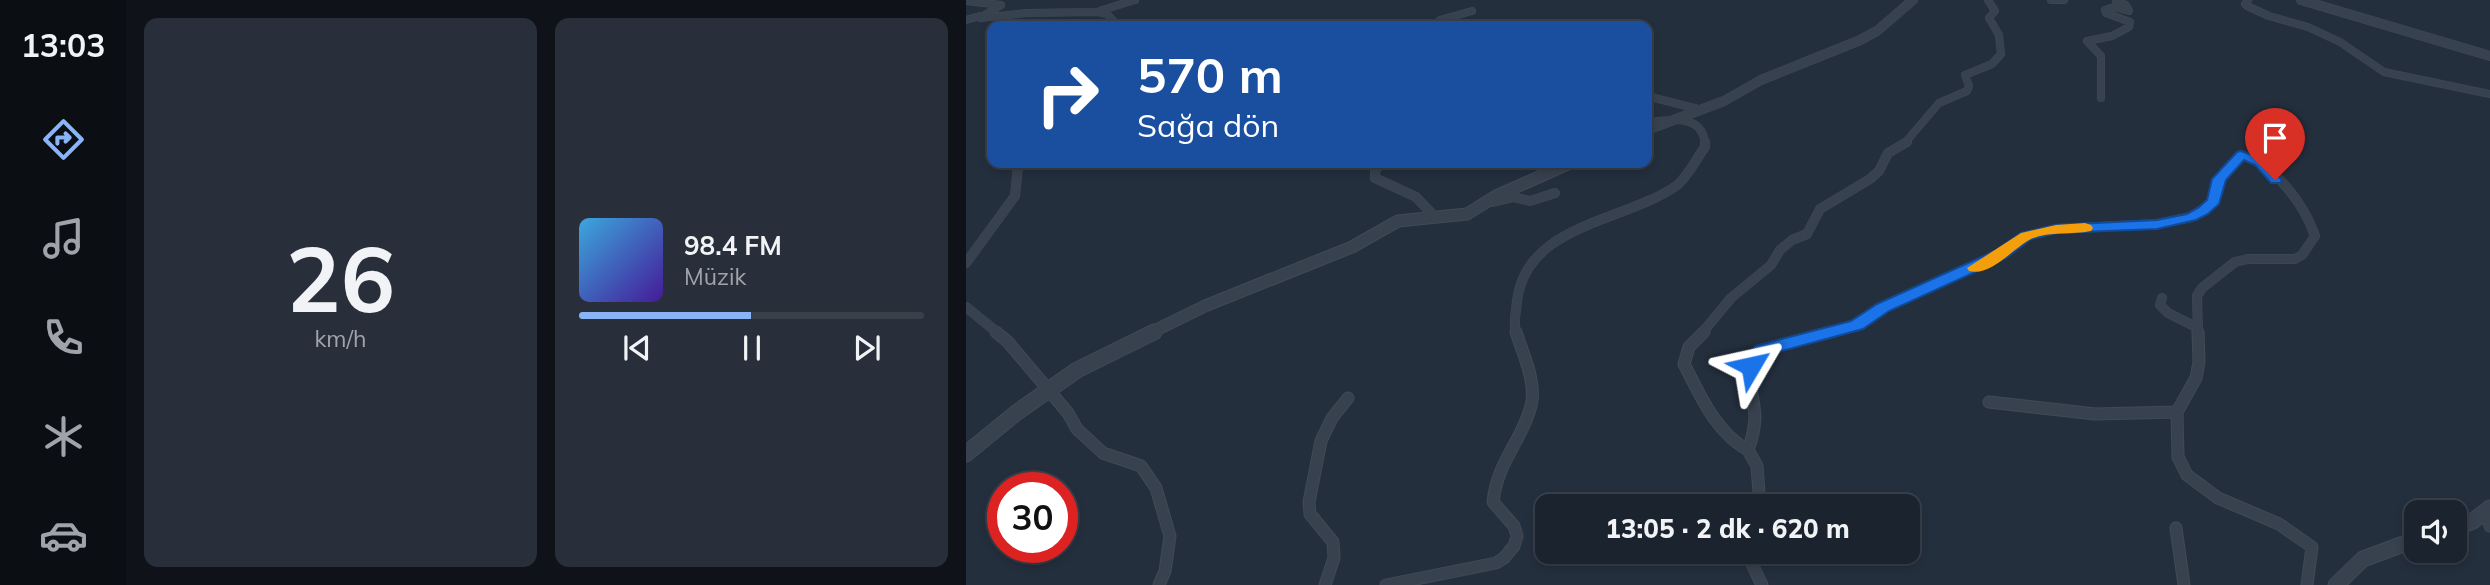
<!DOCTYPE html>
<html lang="tr">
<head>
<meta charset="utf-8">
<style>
  :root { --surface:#1b232e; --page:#282f3a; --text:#f1f3f6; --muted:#a0a4aa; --line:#39404a; --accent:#8ab4f8 }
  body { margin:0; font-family:Mulish,sans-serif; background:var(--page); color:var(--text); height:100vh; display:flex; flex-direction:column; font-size:26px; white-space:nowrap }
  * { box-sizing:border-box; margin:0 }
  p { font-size:23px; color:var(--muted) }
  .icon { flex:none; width:38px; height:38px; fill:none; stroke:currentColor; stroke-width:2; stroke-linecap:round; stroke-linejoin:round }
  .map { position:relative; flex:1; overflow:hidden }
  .sheet { display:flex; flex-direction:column; gap:18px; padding:18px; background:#0f1319; width:840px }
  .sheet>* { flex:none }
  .hud { position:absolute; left:21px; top:21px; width:665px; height:147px; border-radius:14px; box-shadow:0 4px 10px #0003,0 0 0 2px var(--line); background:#1a4fa0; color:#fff; overflow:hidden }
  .fabs { position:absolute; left:1438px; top:500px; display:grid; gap:14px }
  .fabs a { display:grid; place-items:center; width:63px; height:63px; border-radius:14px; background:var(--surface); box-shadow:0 4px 10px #0003,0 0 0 2px var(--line); font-size:35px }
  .speed { position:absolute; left:21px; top:472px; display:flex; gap:14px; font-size:35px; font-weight:700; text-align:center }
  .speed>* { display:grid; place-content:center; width:91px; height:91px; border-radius:50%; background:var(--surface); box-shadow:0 4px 10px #0003,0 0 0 2px var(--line); line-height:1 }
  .speed .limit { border:10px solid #d22; background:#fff; color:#111 }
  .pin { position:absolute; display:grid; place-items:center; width:60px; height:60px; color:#fff; margin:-72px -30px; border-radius:50% 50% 50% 0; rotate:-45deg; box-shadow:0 0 7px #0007 }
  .pin .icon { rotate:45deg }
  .me { position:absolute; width:77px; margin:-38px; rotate:54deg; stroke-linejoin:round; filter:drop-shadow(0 0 5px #0008) }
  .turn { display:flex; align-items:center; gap:24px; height:147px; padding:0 35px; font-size:32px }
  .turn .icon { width:91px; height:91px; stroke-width:2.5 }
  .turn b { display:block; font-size:49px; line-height:60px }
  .sheet .widget { flex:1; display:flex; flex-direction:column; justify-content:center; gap:10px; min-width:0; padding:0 24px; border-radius:14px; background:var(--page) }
  .sheet .dial { align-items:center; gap:0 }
  .dial b { font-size:91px; line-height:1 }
  .song { display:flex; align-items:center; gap:21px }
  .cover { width:84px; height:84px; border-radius:10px; background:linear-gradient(135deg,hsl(200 70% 55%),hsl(260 70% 35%)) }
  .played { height:7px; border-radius:4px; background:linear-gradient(90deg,var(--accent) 50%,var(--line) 50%) }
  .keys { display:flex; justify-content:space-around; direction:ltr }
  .sheet .tiles { flex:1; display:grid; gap:18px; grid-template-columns:repeat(2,1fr) }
  .trip { position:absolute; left:569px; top:494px; width:385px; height:70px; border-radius:14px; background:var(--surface); box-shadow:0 4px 10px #0003,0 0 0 2px var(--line); font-weight:800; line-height:70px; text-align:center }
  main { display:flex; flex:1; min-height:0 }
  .menu { display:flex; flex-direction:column; width:126px; justify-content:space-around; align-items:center; background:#0b0e12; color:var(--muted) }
  .menu .icon { width:49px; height:49px }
  .menu .current { color:var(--accent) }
  .menu b { font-size:32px; color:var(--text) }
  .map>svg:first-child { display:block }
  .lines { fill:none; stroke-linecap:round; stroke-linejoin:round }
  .minor-far2-casing { stroke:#414a57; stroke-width:8 }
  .minor-far1-casing { stroke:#414a57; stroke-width:10 }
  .minor-casing { stroke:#414a57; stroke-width:13 }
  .tertiary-far2-casing { stroke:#414a57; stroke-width:10 }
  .tertiary-far1-casing { stroke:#414a57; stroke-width:13 }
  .tertiary-casing { stroke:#414a57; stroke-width:17 }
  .minor-far2 { stroke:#38414e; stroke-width:7 }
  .minor-far1 { stroke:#38414e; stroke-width:9 }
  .minor { stroke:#38414e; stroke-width:11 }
  .tertiary-far2 { stroke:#38414e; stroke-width:9 }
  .tertiary-far1 { stroke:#38414e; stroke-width:11 }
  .tertiary { stroke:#38414e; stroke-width:15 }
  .route { fill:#1a73e8; stroke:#114b97; stroke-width:2 }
  .slow { fill:#f59e0b }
</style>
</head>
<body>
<main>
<nav class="menu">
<b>13:03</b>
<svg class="icon current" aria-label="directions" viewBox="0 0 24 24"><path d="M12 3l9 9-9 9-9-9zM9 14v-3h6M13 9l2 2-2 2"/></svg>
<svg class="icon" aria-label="music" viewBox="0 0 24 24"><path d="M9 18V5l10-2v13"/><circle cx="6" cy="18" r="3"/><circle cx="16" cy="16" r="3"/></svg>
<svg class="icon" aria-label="phone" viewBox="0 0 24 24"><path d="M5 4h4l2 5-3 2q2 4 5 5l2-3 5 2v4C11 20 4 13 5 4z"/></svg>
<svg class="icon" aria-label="climate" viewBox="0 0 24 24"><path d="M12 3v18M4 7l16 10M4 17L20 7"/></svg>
<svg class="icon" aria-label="car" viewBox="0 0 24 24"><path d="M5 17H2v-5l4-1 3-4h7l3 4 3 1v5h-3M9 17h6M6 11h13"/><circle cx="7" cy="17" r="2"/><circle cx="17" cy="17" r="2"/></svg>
</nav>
<section class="sheet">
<div class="tiles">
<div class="widget dial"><b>26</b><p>km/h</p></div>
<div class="widget">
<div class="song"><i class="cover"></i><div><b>98.4 FM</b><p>Müzik</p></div></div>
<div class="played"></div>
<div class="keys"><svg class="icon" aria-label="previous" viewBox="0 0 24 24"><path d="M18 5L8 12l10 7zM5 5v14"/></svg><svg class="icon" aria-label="pause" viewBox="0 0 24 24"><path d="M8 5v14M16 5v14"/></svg><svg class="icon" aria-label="next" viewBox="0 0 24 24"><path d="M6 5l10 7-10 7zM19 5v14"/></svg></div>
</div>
</div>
</section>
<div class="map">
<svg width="1524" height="585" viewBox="0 0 1524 585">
  <rect width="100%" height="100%" fill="#242f3e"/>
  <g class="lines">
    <defs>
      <path id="minor-far2" d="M 1085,0 L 1098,0
        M 1282,0 L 1279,4 L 1281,6 L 1303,16 L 1342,27 L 1374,42 L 1418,72 L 1524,94
        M 0,1 L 35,5 L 14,18 L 61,13 L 132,12 L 141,14 L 152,26
        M 133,11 L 169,0
        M 0,20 L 14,16
        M 351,26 L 374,23 L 404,26
        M 468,26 L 474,20 L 506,11
        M 681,96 L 732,109
        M 1135,98 L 1135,56 L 1121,41 L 1146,36 L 1163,27 L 1164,22 L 1140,13 L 1139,10 L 1148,7 L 1163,11 L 1160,5 L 1150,0
        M 685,122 C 707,119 737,115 739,144
        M 938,144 L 973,103 L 1001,91 L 1003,86 L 999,75 L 1026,64 L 1035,54 L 1033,35 L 1023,18 L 1029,11 L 1022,0"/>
      <path id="minor-far1" d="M 415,163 L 409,171 L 409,178 L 450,197 L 469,217
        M 525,202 L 547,197 L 564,201 L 589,193
        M 0,263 L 49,196 L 52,166 L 48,163
        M 1196,298 L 1194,305 L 1202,313 L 1230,327
        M 0,307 L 32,333
        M 550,333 C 547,323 550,313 551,301 C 560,224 658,222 710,186 C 721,178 730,159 739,147 L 739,142
        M 736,333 L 765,298 L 805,265 L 814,250 L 826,240 L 841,234 L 854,209 L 904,179 L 913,171 L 922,153 L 941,142
        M 859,333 L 891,325 L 917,308 L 1035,254 L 1060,236 L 1090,229 L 1191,224 L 1225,217 L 1248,201 L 1253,179 L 1275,155 C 1309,165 1338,204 1349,236 L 1336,255 L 1329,259 L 1282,259 L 1269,262 L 1236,288 L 1231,296 L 1232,333"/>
      <path id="minor" d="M 30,332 L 42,342 L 102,413 L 111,429 L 137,453 L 175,466 L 190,488 L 204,536 L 199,571 L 193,585
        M 738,332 L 723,347 L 718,364 C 734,395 750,433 782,450 C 786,439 789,428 789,416 C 787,388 776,376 795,350 L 865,332
        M 1232,332 L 1233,362 L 1230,378 L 1211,412 L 1212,457 L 1221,475 L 1252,498 L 1313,524 L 1346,547 L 1341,585
        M 1023,402 L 1129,414 L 1211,412
        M 782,450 L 791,466 L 794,506
        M 1521,512 L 1524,526
        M 1210,528 L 1218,585
        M 784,551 L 784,560 L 796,585
        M 359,585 L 368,558 L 367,542 L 344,514 L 343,502 L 355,441 L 366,418 L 382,398
        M 420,585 L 530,563 L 538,558 L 548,546 L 551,536 L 548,526 L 527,502 C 531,462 556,441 565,406 C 571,383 557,354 550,332"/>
      <path id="tertiary-far2" d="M 1335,0 L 1524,56
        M 681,130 L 758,101 L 795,80 L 892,41 L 911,31 L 947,0"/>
      <path id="tertiary-far1" d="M 184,333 L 239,306 L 386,247 L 432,221 L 501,214 L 530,196 L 604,163"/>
      <path id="tertiary" d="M 0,454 L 50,413 L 111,370 L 188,332
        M 1489,529 L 1507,521 L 1524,508
        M 1370,585 L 1397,559 L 1451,539"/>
    </defs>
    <use href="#minor-far2" class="minor-far2-casing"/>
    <use href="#minor-far1" class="minor-far1-casing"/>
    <use href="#minor" class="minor-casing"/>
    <use href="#tertiary-far2" class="tertiary-far2-casing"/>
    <use href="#tertiary-far1" class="tertiary-far1-casing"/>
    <use href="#tertiary" class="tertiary-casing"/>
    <use href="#minor-far2" class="minor-far2"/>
    <use href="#minor-far1" class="minor-far1"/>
    <use href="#minor" class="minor"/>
    <use href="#tertiary-far2" class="tertiary-far2"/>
    <use href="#tertiary-far1" class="tertiary-far1"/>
    <use href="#tertiary" class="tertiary"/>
  </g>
  <path class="route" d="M 1275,151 L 1298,159 L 1316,180 L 1314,183 L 1305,183 L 1289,165 L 1278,160 L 1260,180 L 1253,204 L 1242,214 L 1230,220 L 1191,229 L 1090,233 L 1065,239 L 1040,258 L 923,311 L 897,329 L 801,355 L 791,370 L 779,370 L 776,366 L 789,346 L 885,321 L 911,304 L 1029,251 L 1055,233 L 1090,225 L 1191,220 L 1221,214 L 1232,208 L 1241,200 L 1246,179 L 1271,152 Z"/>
  <path class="slow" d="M 1119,223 L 1125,225 L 1127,228 L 1125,231 C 1105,235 1083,231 1065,239 C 1047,248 1025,277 1003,271 L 1001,268 L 1055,233 L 1090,225 Z"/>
</svg>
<div class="fabs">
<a><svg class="icon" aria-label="sound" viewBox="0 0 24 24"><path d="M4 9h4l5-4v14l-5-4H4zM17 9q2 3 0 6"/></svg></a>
</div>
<div class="speed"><div class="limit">30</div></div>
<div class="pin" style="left:1309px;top:180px;background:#d93025"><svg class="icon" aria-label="arrive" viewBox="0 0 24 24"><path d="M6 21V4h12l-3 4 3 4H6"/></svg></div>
<svg class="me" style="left:785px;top:366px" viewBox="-20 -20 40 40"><path d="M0-17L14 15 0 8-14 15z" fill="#1a73e8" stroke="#fff" stroke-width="4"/></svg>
<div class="trip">13:05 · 2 dk · 620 m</div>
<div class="hud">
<div class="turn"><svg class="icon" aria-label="right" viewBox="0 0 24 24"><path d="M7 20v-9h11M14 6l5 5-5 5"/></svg><div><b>570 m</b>Sağa dön</div></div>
</div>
</div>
</main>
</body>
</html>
